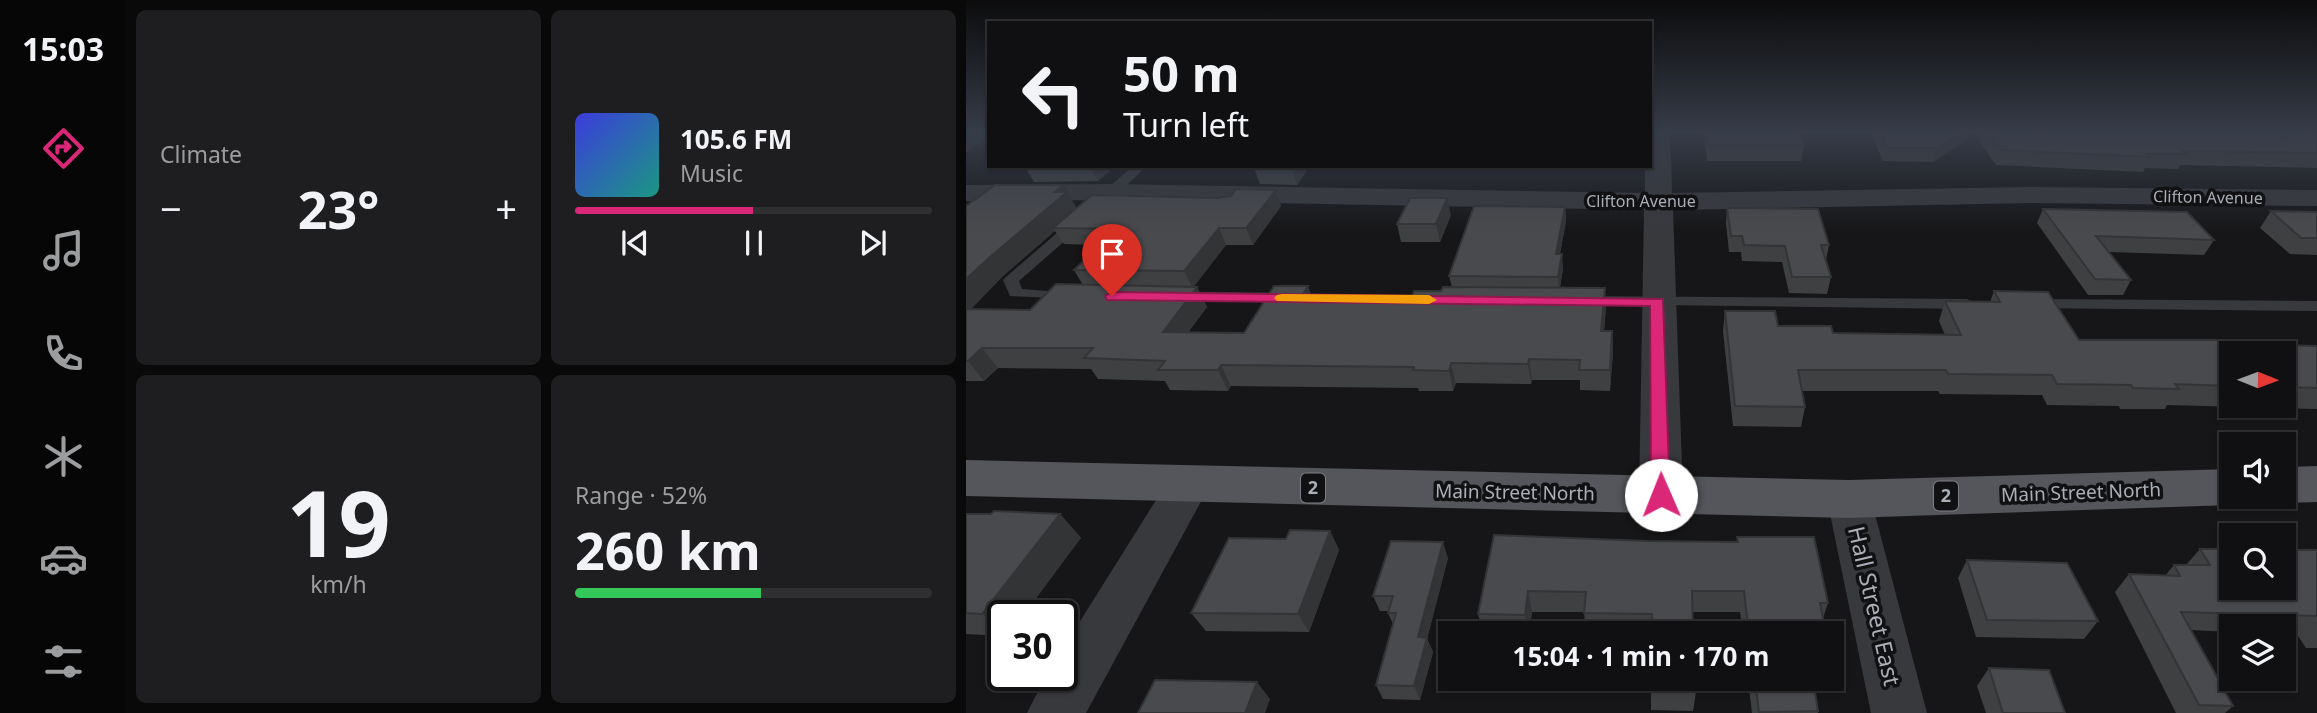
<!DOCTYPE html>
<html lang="en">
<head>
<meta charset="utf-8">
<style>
  :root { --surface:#101012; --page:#1e1e20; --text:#f1f3f6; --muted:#9c9d9f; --line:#303032; --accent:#db2777 }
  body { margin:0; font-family:"Noto Sans",sans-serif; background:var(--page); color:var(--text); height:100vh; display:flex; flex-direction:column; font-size:26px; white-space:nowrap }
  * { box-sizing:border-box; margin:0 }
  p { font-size:23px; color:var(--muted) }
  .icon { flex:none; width:38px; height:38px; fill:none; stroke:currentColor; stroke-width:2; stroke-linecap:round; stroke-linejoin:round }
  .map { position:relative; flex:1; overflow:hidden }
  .panel { display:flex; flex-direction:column; gap:10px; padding:10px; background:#09090a; width:840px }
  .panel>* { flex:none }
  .hud { position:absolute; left:21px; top:21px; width:665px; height:147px; border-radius:0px; box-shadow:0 2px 5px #0004,0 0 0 2px var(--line); background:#101012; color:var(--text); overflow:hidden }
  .needle { width:46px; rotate:91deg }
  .buttons { position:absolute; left:1253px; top:341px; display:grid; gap:14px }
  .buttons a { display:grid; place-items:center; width:77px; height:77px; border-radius:0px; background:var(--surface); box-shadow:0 2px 5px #0004,0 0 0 2px var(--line); font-size:35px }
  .speed { position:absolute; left:21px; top:600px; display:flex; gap:14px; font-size:35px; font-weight:700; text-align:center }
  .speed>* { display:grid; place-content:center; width:91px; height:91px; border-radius:50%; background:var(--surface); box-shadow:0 2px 5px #0004,0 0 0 2px var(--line); line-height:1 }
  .speed .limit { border:4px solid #111; border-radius:10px; background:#fff; color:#111 }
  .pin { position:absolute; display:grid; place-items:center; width:60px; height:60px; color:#fff; margin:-72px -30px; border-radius:50% 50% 50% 0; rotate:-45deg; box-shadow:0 0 7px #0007 }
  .pin .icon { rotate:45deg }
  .me { position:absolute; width:77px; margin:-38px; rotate:359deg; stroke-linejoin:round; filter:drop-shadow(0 0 5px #0008) }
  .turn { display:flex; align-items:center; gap:24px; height:147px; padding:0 21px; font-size:32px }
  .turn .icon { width:91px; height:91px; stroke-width:2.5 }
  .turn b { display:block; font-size:49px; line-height:60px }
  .big { font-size:52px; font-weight:700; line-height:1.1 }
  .panel .tile { flex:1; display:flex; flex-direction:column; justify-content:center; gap:10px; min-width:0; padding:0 24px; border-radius:10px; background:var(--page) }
  .panel .dial { align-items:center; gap:0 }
  .dial b { font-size:91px; line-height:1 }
  .song { display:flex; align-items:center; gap:21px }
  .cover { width:84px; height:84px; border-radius:10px; background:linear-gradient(135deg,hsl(240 70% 55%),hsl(170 70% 35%)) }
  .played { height:7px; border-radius:4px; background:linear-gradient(90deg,var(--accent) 50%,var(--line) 50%) }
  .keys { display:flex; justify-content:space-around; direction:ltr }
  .heat { display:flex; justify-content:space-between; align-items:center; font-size:38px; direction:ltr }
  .charge { height:10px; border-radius:5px; background:linear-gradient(90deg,#34c759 52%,var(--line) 0) }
  .panel .tiles { flex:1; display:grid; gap:10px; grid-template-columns:repeat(2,1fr) }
  .trip { position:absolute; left:472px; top:621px; width:406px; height:70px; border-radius:0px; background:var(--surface); box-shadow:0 2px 5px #0004,0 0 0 2px var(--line); font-weight:700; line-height:70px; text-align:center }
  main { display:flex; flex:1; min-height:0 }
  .menu { display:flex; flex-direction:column; width:126px; justify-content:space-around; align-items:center; background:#060607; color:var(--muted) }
  .menu .icon { width:49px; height:49px }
  .menu .current { color:var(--accent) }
  .menu b { font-size:32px; color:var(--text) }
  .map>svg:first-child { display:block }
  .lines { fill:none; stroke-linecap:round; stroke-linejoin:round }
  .lane { fill:#38393d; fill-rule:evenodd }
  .street { fill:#38393d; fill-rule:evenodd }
  .primary { fill:#54565b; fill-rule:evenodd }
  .wall { fill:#3f4042; fill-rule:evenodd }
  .shaded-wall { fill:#333436 }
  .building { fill:#494a4d; stroke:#333436; stroke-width:2 }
  .route { fill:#db2777; stroke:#8e194d; stroke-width:2 }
  .slow { fill:#f59e0b }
  .labels { text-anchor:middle; stroke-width:7; stroke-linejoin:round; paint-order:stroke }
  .far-street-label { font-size:16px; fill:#aaaeb6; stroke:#111113 }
  .shield { fill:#111113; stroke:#7c7f85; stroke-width:2 }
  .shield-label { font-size:18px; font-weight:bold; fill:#aaaeb6 }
  .street-label { font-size:19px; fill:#aaaeb6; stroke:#111113 }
  .near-street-label { font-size:23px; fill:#aaaeb6; stroke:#111113 }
</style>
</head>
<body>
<main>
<nav class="menu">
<b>15:03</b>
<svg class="icon current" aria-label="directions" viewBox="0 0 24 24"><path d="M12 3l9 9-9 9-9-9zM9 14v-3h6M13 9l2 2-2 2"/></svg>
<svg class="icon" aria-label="music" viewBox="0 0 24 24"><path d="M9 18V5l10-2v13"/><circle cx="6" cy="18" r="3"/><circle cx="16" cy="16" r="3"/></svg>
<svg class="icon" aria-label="phone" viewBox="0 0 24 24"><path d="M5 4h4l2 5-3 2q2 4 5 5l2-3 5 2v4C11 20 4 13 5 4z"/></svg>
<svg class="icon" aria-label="climate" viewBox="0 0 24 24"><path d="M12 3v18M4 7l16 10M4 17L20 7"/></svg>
<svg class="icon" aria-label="car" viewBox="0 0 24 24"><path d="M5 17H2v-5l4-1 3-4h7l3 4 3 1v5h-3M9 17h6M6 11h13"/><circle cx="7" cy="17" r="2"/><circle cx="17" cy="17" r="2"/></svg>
<svg class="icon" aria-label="filters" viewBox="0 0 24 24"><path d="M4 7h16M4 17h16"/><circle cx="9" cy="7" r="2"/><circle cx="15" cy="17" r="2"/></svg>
</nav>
<section class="panel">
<div class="tiles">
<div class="tile"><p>Climate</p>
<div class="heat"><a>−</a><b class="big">23°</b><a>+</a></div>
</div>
<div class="tile">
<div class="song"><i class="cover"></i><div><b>105.6 FM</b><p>Music</p></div></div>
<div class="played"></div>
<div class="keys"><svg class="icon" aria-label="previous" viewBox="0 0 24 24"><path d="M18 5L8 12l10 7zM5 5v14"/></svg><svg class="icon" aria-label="pause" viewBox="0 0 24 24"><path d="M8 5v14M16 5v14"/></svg><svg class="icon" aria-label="next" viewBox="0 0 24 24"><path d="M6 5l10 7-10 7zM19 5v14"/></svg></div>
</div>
<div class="tile dial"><b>19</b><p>km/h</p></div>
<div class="tile"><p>Range · 52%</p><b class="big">260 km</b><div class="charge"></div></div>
</div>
</section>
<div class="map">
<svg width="1351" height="713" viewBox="0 0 1351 713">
  <rect width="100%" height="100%" fill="#161618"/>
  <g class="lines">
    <path class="lane" d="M 1339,132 L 1351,132 L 1351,140 Z
      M 167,166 L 181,166 L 143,202 L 133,202 L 133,196 Z
      M 112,218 L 119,222 L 117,225 L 53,281 L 56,289 L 107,293 L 109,296 L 107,299 L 44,296 L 37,280 L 40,277 L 107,219 Z
      M 213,292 L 322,293 L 330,298 L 322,303 L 207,300 L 205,297 Z
      M 616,296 L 1001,299 L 1009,304 L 1001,309 L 610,304 L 608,301 L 610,298 Z
      M 1067,299 L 1351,301 L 1351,311 L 1061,308 L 1059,304 L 1061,300 Z"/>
    <path class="street" d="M 684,132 L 704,132 L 706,193 L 1064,187 L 1351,190 L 1351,206 L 1064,203 L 707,210 L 717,495 L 711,508 L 695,513 L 679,508 L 673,495 L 678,210 L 146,200 L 0,201 L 0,185 L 146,184 L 679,193 L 679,166 L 684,166 Z
      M 222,468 L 237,473 L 244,485 L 120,713 L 61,713 L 80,676 L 96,676 L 96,650 L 207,473 Z
      M 883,481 L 899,486 L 905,499 L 961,713 L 905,713 L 861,499 L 867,486 Z"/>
    <path class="primary" d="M 0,460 L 883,480 L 1265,469 L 1265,497 L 1283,497 L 1265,505 L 883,518 L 0,496 Z
      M 1351,466 L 1351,502 L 1318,503 L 1302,498 L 1318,497 L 1318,467 Z"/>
  </g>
  <path class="wall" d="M 738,132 L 834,132 L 838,145 L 835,161 L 741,161 Z
    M 904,132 L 1004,132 L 1002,139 L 967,162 L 917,161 Z
    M 1013,132 L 1342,132 L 1351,138 L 1351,168 L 1214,165 L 1212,169 L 1179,168 L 1177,172 L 1030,165 L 1011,138 Z
    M 149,166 L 132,181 L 68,182 L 59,167 Z
    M 344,166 L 331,185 L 294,184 L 288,168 Z
    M 614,166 L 652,166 L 652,167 Z
    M 310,190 L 315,206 L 287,245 L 260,245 L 227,287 L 231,287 L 241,307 L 222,332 L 278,333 L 346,296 L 446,297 L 475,291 L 486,287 L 483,276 L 599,207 L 600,221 L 594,254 L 597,269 L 594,288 L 640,308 L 638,331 L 646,331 L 647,352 L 644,391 L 614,390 L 614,380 L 566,380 L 565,384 L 490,383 L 487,391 L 453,391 L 452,388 L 265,386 L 262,391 L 204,390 L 199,381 L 132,379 L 125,369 L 32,368 L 18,381 L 0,381 L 0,206 L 108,203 L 110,208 L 250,198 ZM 89,231 L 98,244 L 133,245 L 108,270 L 117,285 L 64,310 L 5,309 L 38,275 Z
    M 761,208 L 863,245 L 860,260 L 865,277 L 861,294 L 823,293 L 816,262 L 776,261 L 775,252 L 763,252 L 760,223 Z
    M 1077,209 L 1248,240 L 1238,255 L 1143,252 L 1165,280 L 1157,295 L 1122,295 L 1071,223 Z
    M 1305,211 L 1351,212 L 1351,255 L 1324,254 L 1294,228 Z
    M 485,215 L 474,242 L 435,242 L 431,224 Z
    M 1028,291 L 1113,340 L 1351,346 L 1351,409 L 1201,405 L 1199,409 L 1154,409 L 1153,406 L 1081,405 L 1076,395 L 974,394 L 972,391 L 836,391 L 839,407 L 835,427 L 767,426 L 757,331 L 759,311 L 812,326 L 867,333 L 979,335 L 973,321 L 979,301 L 1024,302 ZM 1265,354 L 1318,354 L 1318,406 L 1265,406 Z
    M 0,514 L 94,514 L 115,538 L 37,616 L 37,636 L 0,634 Z
    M 364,531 L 373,550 L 343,632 L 240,631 L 225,613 L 320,539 Z
    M 528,535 L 681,541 L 771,542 L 771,537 L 862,603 L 857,618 L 860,634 L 777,634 L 774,612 L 727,612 L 727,634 L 620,633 L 618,612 L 566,612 L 563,634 L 518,634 L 512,614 Z
    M 1234,549 L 1351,550 L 1351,648 L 1340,648 L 1330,633 L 1318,633 L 1318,626 L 1265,626 L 1265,632 L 1225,630 L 1267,706 L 1259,713 L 1210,713 L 1149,592 L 1163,574 L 1199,576 L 1208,565 L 1220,565 Z
    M 482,558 L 461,639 L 467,652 L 454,700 L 417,699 L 410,685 L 427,624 L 422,613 L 423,611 L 414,611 L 407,596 Z
    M 1001,560 L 1132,621 L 1118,639 L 1010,637 L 992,578 Z
    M 1023,668 L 1099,713 L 1020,713 L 1011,686 Z
    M 685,679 L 730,692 L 727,711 L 685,710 Z
    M 782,679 L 847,679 L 852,713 L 786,713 Z"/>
  <path class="shaded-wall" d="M 1,132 L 23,132 L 23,137 L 0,152 L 0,133 Z
    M 996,132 L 1004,132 L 1002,139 L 967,162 L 971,148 Z
    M 124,166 L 149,166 L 132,181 Z
    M 328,166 L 344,166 L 331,185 L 326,169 Z
    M 98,185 L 112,211 L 87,228 L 89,231 L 38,275 L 0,314 L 0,279 Z
    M 310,190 L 315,206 L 287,245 L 280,228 Z
    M 481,198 L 485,215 L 474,242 L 470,224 Z
    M 599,207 L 600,221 L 591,268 L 590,254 Z
    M 253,228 L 260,245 L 227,288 L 218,271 Z
    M 596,254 L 597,269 L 593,291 L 592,277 Z
    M 342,286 L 349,306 L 336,296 Z
    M 231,287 L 241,307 L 208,352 L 197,332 Z
    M 639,288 L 640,308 L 636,351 L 635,331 Z
    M 646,331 L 647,352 L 644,391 L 644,370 Z
    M 16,348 L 32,368 L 18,381 L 2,361 Z
    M 563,359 L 566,380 L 565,384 L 562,364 Z
    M 485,363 L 490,383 L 487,391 L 483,371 Z
    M 255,365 L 265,386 L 262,391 L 252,370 Z
    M 94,514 L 115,538 L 57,616 L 37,616 L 37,632 L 16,614 Z
    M 364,531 L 373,550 L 343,632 L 332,614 Z
    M 477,542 L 482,558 L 461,639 L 467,652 L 454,700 L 448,686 L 452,637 Z
    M 562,591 L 566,612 L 563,634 L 559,615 Z
    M 291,682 L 304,699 L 299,713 L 279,713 Z"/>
  <path class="building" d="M 740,132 L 834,132 L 838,145 L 742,145 Z
    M 913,132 L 996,132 L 971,148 L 921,148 Z
    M 1021,132 L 1342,132 L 1351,138 L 1351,153 L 1216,151 L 1219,154 L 1181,154 L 1184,157 L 1035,150 Z
    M 59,166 L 124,166 L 59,167 Z
    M 290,166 L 328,166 L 326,169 L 288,168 Z
    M 29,185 L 98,185 L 89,192 L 101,192 L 25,256 L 0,279 L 0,206 Z
    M 270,189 L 310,190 L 280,228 L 253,228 L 218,271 L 108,270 L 150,229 L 87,228 L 126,195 L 250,198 L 265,196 Z
    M 444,198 L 481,198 L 470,224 L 431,224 Z
    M 508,206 L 599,207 L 590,254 L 596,254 L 592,277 L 483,276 Z
    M 761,208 L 852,209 L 863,245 L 855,245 L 865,277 L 826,277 L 819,246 L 778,245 L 776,236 L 765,236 Z
    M 1077,209 L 1221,212 L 1248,240 L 1130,236 L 1165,280 L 1129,279 Z
    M 1305,211 L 1351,212 L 1351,238 L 1335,238 Z
    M 90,284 L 231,287 L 197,332 L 278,333 L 308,286 L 342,286 L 336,296 L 446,297 L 448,291 L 475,291 L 477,287 L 639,288 L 635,331 L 646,331 L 644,370 L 613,370 L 614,360 L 563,359 L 562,364 L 485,363 L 483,371 L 447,370 L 448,367 L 255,365 L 252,370 L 192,370 L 199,361 L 118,358 L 127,348 L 16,348 L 2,361 L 0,361 L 0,309 L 64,310 Z
    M 1028,291 L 1082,292 L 1113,340 L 1275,340 L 1279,344 L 1351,346 L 1351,388 L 1318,387 L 1318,354 L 1265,354 L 1265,386 L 1209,384 L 1213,389 L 1167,388 L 1165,385 L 1091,384 L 1086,375 L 982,374 L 980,370 L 832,370 L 839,407 L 769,406 L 759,311 L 809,311 L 812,326 L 865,326 L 867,333 L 995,335 L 979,301 L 1034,302 Z
    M 28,511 L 94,514 L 16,614 L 0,613 L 0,514 L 25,514 Z
    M 324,530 L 364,531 L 332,614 L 225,613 L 263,538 L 320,539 Z
    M 528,535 L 681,541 L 772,542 L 771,537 L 848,537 L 862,603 L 854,603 L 860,634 L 783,634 L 778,591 L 726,591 L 727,634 L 686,634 L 686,614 L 618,613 L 620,592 L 562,591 L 559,615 L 512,614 Z
    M 425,541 L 477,542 L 452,637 L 461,638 L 448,686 L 410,685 L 430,613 L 422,613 L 427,596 L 407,596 Z
    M 1234,549 L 1265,549 L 1265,588 L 1318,588 L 1318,550 L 1351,550 L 1351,616 L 1215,612 L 1267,706 L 1233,705 L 1163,574 L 1214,576 L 1208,565 L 1244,565 Z
    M 1001,560 L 1101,563 L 1132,621 L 1021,620 Z
    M 1023,668 L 1083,670 L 1099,713 L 1037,713 Z
    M 686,679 L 729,679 L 730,692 L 686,691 Z
    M 789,679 L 847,679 L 852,711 L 793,712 Z
    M 189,680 L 291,682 L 279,713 L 172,713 Z"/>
  <linearGradient id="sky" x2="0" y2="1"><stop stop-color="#0c0c0d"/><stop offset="0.57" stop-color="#363c48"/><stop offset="1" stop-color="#363c48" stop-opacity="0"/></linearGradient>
  <rect width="1351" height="232" fill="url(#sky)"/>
  <path class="route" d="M 146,292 L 697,299 L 704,495 L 702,501 L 695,503 L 688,501 L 685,495 L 684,306 L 141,300 L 139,296 Z"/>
  <path class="slow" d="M 316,294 L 463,295 L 471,300 L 463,304 L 311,301 L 308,298 L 311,295 Z"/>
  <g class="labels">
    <g class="far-street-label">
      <text transform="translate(1242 197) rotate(1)" y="6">Clifton Avenue</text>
      <text x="675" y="207">Clifton Avenue</text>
    </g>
    <g class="shield">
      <rect x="335" y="473.5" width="24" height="29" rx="5"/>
      <rect x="968" y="481.5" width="24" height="29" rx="5"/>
    </g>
    <g class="shield-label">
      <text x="347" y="494">2</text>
      <text x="980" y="502">2</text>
    </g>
    <g class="street-label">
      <text transform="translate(549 492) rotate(1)" y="7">Main Street North</text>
      <text transform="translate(1115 492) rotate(-2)" y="7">Main Street North</text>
    </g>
    <g class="near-street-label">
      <text transform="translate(908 606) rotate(77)" y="8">Hall Street East</text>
    </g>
  </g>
</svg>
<div class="buttons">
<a><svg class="needle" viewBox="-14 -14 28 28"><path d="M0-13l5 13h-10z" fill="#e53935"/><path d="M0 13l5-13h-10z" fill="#9c9d9f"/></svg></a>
<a><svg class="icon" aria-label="sound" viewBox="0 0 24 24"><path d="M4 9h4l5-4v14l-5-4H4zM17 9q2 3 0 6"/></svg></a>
<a><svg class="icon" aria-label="search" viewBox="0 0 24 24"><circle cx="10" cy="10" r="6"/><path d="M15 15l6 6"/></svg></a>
<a><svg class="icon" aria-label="layers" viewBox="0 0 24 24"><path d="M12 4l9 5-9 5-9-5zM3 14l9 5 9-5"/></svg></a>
</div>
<div class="speed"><div class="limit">30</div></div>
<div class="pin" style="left:146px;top:296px;background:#d93025"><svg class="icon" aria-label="arrive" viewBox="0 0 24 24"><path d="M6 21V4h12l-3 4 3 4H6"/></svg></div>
<svg class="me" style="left:695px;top:495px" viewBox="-20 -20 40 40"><circle r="19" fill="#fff"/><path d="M0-13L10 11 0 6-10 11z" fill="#db2777"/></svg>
<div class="trip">15:04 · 1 min · 170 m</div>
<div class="hud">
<div class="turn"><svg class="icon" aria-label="left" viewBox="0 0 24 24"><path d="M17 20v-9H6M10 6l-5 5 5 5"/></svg><div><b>50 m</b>Turn left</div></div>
</div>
</div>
</main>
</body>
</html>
